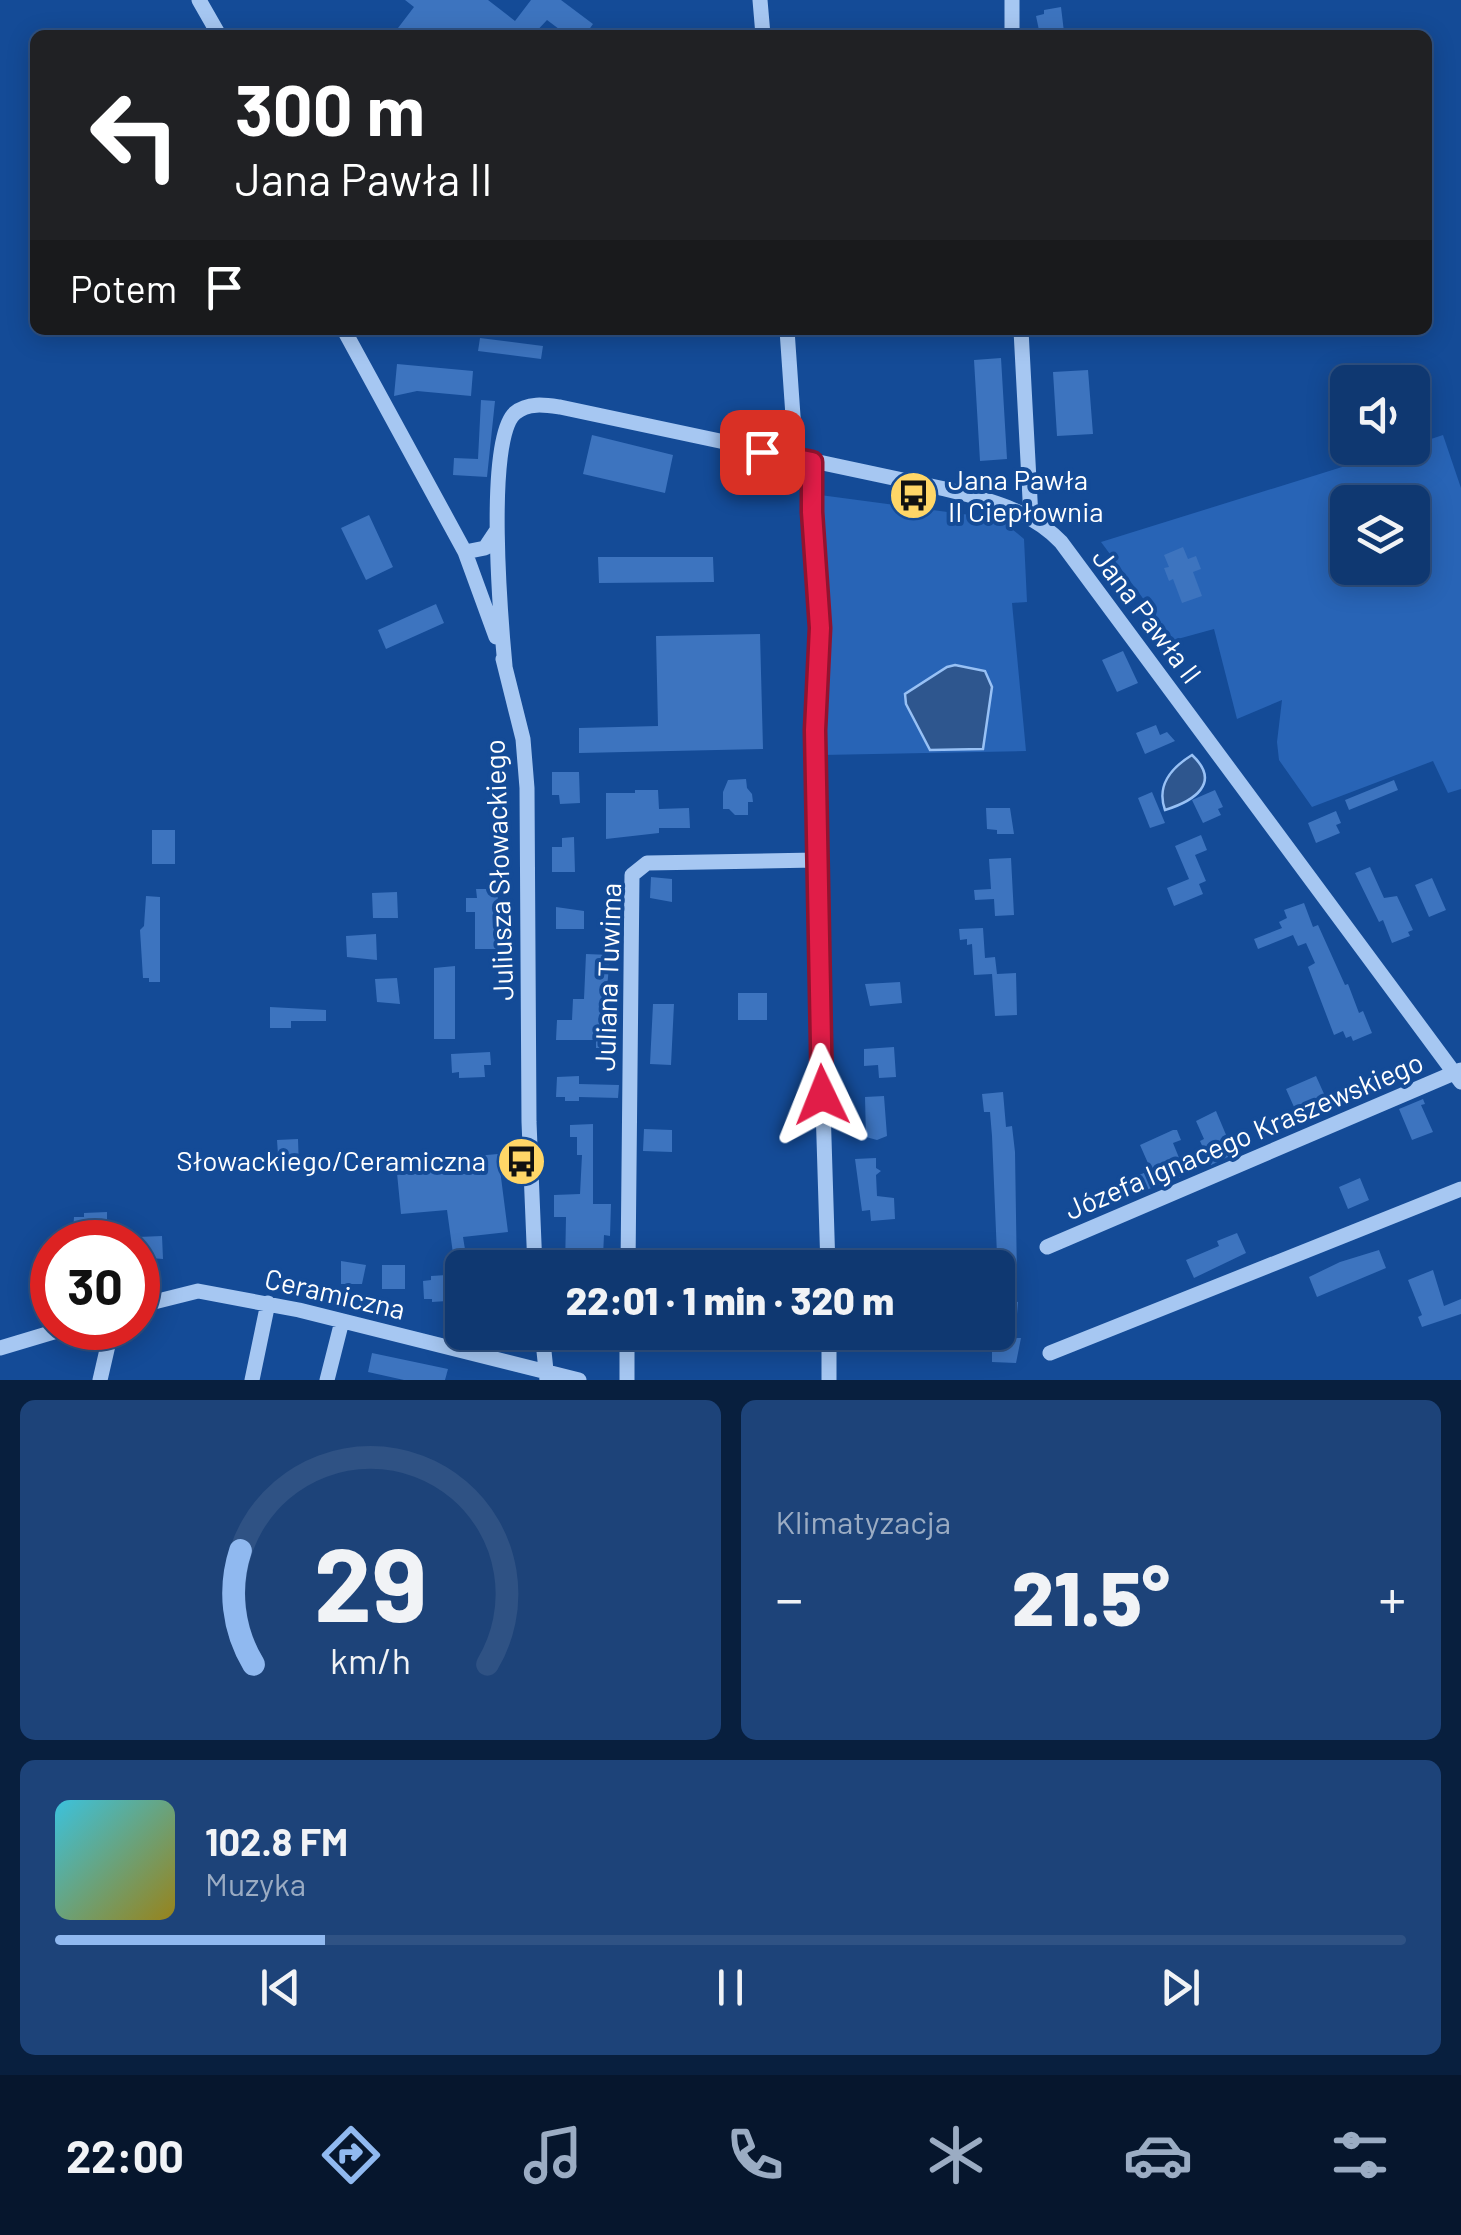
<!DOCTYPE html>
<html lang="pl">
<head>
<meta charset="utf-8">
<style>
  :root { --surface:#0f3871; --page:#1d4379; --text:#f1f3f6; --muted:#9bacc3; --line:#2f5284; --accent:#90b9f0 }
  body { margin:0; font-family:Barlow,sans-serif; background:var(--page); color:var(--text); height:100vh; display:flex; flex-direction:column; font-size:38px; white-space:nowrap }
  * { box-sizing:border-box; margin:0 }
  p { font-size:32px; color:var(--muted) }
  .icon { flex:none; width:55px; height:55px; fill:none; stroke:currentColor; stroke-width:2; stroke-linecap:round; stroke-linejoin:round }
  .map { position:relative; height:1380px; overflow:hidden }
  .drawer { display:flex; flex-direction:column; gap:20px; padding:20px; background:#081f3e; flex:1 }
  .drawer>* { flex:none }
  .hud { position:absolute; left:30px; top:30px; width:1402px; height:305px; border-radius:15px; box-shadow:0 5px 25px #0003,0 0 0 2px var(--line); background:#202124; color:#fff; overflow:hidden }
  .controls { position:absolute; left:1330px; top:365px; display:grid; gap:20px }
  .controls a { display:grid; place-items:center; width:100px; height:100px; border-radius:15px; background:var(--surface); box-shadow:0 5px 25px #0003,0 0 0 2px var(--line); font-size:50px }
  .speed { position:absolute; left:30px; top:1220px; display:flex; gap:20px; font-size:50px; font-weight:700; text-align:center }
  .speed>* { display:grid; place-content:center; width:130px; height:130px; border-radius:50%; background:var(--surface); box-shadow:0 5px 25px #0003,0 0 0 2px var(--line); line-height:1 }
  .speed .limit { border:15px solid #d22; background:#fff; color:#111 }
  .pin { position:absolute; display:grid; place-items:center; width:85px; height:85px; color:#fff; margin:-42px; border-radius:20px; box-shadow:0 5px 15px #0006 }
  .me { position:absolute; width:110px; margin:-55px; rotate:358deg; stroke-linejoin:round; filter:drop-shadow(0 0 8px #0008) }
  .turn { display:flex; align-items:center; gap:35px; height:210px; padding:0 40px; font-size:45px }
  .turn .icon { width:130px; height:130px; stroke-width:2.5 }
  .turn b { display:block; font-size:70px; line-height:85px }
  .then { display:flex; align-items:center; height:95px; padding:0 40px; background:#0003; gap:20px; font-size:38px }
  .big { font-size:75px; font-weight:800; line-height:1.1 }
  .drawer .widget { flex:1; display:flex; flex-direction:column; justify-content:center; gap:15px; min-width:0; padding:0 35px; border-radius:15px; background:var(--page) }
  .drawer .dial { align-items:center; gap:0 }
  .dial svg { height:260px; overflow:visible; fill:none; stroke:var(--line); stroke-width:7; stroke-linecap:round; text-anchor:middle }
  .dial text { fill:var(--text); stroke:none }
  .song { display:flex; align-items:center; gap:30px }
  .cover { width:120px; height:120px; border-radius:15px; background:linear-gradient(135deg,hsl(190 70% 55%),hsl(50 70% 35%)) }
  .played { height:10px; border-radius:5px; background:linear-gradient(90deg,var(--accent) 20%,var(--line) 20%) }
  .keys { display:flex; justify-content:space-around; direction:ltr }
  .heat { display:flex; justify-content:space-between; align-items:center; font-size:55px; direction:ltr }
  .drawer .tiles { flex:1; display:grid; gap:20px; grid-template-columns:1fr 1fr }
  .widget:last-child { grid-column:span 2 }
  .trip { position:absolute; left:445px; top:1250px; width:570px; height:100px; border-radius:15px; background:var(--surface); box-shadow:0 5px 25px #0003,0 0 0 2px var(--line); font-weight:800; line-height:100px; text-align:center }
  .dock { display:flex; height:160px; justify-content:space-around; align-items:center; background:#06162d; color:var(--muted) }
  .dock .icon { width:70px; height:70px }
  .dock .active { color:var(--accent) }
  .dock b { font-size:45px; color:var(--text) }
  .map>svg:first-child { display:block }
  .green { fill:#2864b6; fill-rule:evenodd }
  .water { fill:#2e568e; stroke:#98c1f5; stroke-width:2.5 }
  .building { fill:#3d74bf }
  .lines { fill:none; stroke-linecap:round; stroke-linejoin:round }
  .minor { stroke:#a6c7f2; stroke-width:15 }
  .route-casing { stroke:#92132f; stroke-width:25 }
  .route { stroke:#e11d48; stroke-width:18 }
  .labels { text-anchor:middle; stroke-width:8; stroke-linejoin:round; paint-order:stroke }
  .poi-label { font-size:28px; fill:#fff; stroke:#144b97; text-anchor:start }
  .street-label { font-size:28px; fill:#fff; stroke:#144b97 }
</style>
</head>
<body>
<div class="map">
<svg width="1461" height="1380" viewBox="0 0 1461 1380">
  <rect width="100%" height="100%" fill="#144b97"/>
  <path class="green" d="M 1443,435 L 1461,488 L 1461,789 L 1448,793 L 1433,761 L 1312,807 L 1279,760 L 1277,742 L 1282,700 L 1237,719 L 1214,629 L 1174,640 L 1101,542 L 1403,448 L 1412,448 L 1413,445 ZM 1348,502 L 1412,502 L 1412,568 L 1348,568 Z
    M 820,495 L 1000,519 L 1024,539 L 1027,602 L 1012,603 L 1026,751 L 822,755 Z"/>
  <path class="water" d="M 955,665 L 985,671 L 992,687 L 983,749 L 930,750 L 906,704 L 905,694 L 947,667 Z
    M 1192,755 C 1222,783 1194,801 1165,810 C 1156,785 1171,768 1192,755 Z"/>
  <path class="building" d="M 405,0 L 488,0 L 515,21 L 531,0 L 561,0 L 593,24 L 585,35 L 567,35 L 547,20 L 533,35 L 407,35 L 398,28 L 414,7 Z
    M 1061,7 L 1064,32 L 1040,35 L 1036,16 L 1044,14 L 1044,10 Z
    M 480,338 L 543,346 L 541,359 L 478,351 Z
    M 1001,358 L 1007,459 L 980,461 L 974,360 Z
    M 397,364 L 473,371 L 471,396 L 417,391 L 394,396 Z
    M 1088,370 L 1093,434 L 1057,436 L 1053,372 Z
    M 481,400 L 495,401 L 487,477 L 453,475 L 454,458 L 478,459 Z
    M 592,435 L 673,455 L 665,493 L 583,474 Z
    M 369,515 L 393,567 L 366,580 L 341,528 Z
    M 1183,547 L 1188,559 L 1196,556 L 1201,569 L 1193,572 L 1202,596 L 1182,603 L 1173,579 L 1169,581 L 1164,568 L 1169,567 L 1164,555 Z
    M 598,557 L 713,557 L 714,582 L 599,583 Z
    M 436,604 L 444,623 L 386,649 L 378,630 Z
    M 760,634 L 763,749 L 579,753 L 579,728 L 658,726 L 656,636 Z
    M 1123,651 L 1138,683 L 1117,692 L 1102,660 Z
    M 1156,725 L 1160,735 L 1167,732 L 1175,741 L 1145,754 L 1136,733 Z
    M 552,772 L 579,772 L 580,803 L 560,804 L 559,795 L 552,795 Z
    M 746,779 L 747,788 L 752,794 L 753,802 L 748,802 L 748,815 L 735,815 L 729,809 L 723,809 L 723,792 L 728,780 Z
    M 1394,780 L 1398,790 L 1349,810 L 1345,800 Z
    M 635,790 L 658,790 L 659,809 L 689,808 L 690,828 L 659,828 L 659,833 L 606,839 L 606,793 L 635,793 Z
    M 1215,790 L 1223,807 L 1218,809 L 1221,815 L 1203,823 L 1192,800 Z
    M 1152,792 L 1165,823 L 1150,828 L 1138,798 Z
    M 986,808 L 1010,808 L 1014,834 L 997,834 L 997,830 L 987,829 Z
    M 1336,811 L 1341,823 L 1336,825 L 1340,833 L 1316,843 L 1308,823 Z
    M 152,830 L 175,830 L 175,864 L 152,864 Z
    M 1201,835 L 1207,850 L 1195,855 L 1206,881 L 1199,884 L 1203,894 L 1174,906 L 1167,888 L 1189,879 L 1175,846 Z
    M 574,837 L 575,872 L 552,872 L 552,847 L 562,847 L 562,838 Z
    M 1011,858 L 1014,915 L 995,916 L 994,899 L 975,900 L 974,890 L 991,889 L 989,859 Z
    M 1370,867 L 1384,898 L 1397,896 L 1413,930 L 1408,932 L 1410,936 L 1392,943 L 1383,920 L 1379,922 L 1355,873 Z
    M 651,877 L 672,879 L 672,902 L 650,898 Z
    M 1432,878 L 1446,910 L 1429,917 L 1415,885 Z
    M 476,889 L 498,889 L 496,949 L 475,949 L 475,912 L 466,912 L 466,898 L 477,898 Z
    M 397,892 L 398,918 L 373,918 L 372,893 Z
    M 146,896 L 160,897 L 160,982 L 149,982 L 149,978 L 143,978 L 140,930 L 144,926 Z
    M 1304,903 L 1313,927 L 1318,925 L 1345,985 L 1348,984 L 1359,1013 L 1363,1011 L 1372,1033 L 1353,1041 L 1351,1036 L 1346,1038 L 1343,1031 L 1334,1035 L 1308,967 L 1315,963 L 1306,943 L 1298,946 L 1293,935 L 1258,949 L 1254,939 L 1282,928 L 1279,922 L 1287,918 L 1284,910 Z
    M 556,907 L 584,911 L 584,929 L 556,929 Z
    M 983,928 L 985,958 L 995,957 L 997,974 L 1016,973 L 1017,1015 L 995,1016 L 992,974 L 974,975 L 972,944 L 967,945 L 967,939 L 960,940 L 959,929 Z
    M 376,934 L 377,960 L 347,957 L 346,936 Z
    M 586,954 L 610,955 L 604,1022 L 610,1022 L 610,1027 L 616,1027 L 615,1048 L 596,1048 L 596,1040 L 556,1040 L 557,1020 L 572,1020 L 573,999 L 584,999 Z
    M 455,966 L 455,1039 L 434,1039 L 434,968 Z
    M 397,978 L 400,1004 L 377,1002 L 375,979 Z
    M 900,982 L 902,1003 L 870,1006 L 865,984 Z
    M 738,993 L 767,993 L 767,1020 L 738,1020 Z
    M 653,1004 L 674,1004 L 671,1065 L 650,1064 Z
    M 270,1007 L 326,1010 L 326,1021 L 291,1021 L 291,1028 L 270,1028 Z
    M 894,1047 L 896,1077 L 879,1078 L 878,1065 L 864,1066 L 864,1049 Z
    M 490,1052 L 491,1065 L 484,1065 L 485,1077 L 459,1078 L 459,1072 L 452,1073 L 451,1054 Z
    M 579,1076 L 579,1084 L 619,1085 L 618,1098 L 579,1097 L 579,1101 L 565,1101 L 565,1097 L 556,1097 L 557,1077 Z
    M 1316,1076 L 1329,1105 L 1318,1110 L 1321,1116 L 1302,1125 L 1286,1089 Z
    M 1003,1092 L 1006,1127 L 1012,1126 L 1015,1152 L 1017,1278 L 998,1279 L 992,1136 L 990,1112 L 984,1112 L 982,1094 Z
    M 884,1096 L 887,1136 L 877,1140 L 866,1137 L 865,1097 Z
    M 1423,1099 L 1425,1104 L 1421,1105 L 1433,1132 L 1412,1140 L 1399,1109 Z
    M 1216,1111 L 1232,1149 L 1227,1150 L 1230,1156 L 1211,1165 L 1200,1141 L 1204,1139 L 1196,1121 Z
    M 593,1124 L 593,1204 L 611,1204 L 610,1236 L 604,1235 L 603,1256 L 614,1257 L 614,1268 L 565,1268 L 566,1217 L 554,1217 L 554,1195 L 580,1194 L 582,1155 L 577,1155 L 577,1137 L 570,1137 L 570,1125 Z
    M 644,1129 L 672,1130 L 672,1152 L 643,1151 Z
    M 1173,1130 L 1177,1130 L 1181,1140 L 1173,1143 L 1186,1175 L 1138,1193 L 1132,1178 L 1151,1170 L 1140,1145 Z
    M 298,1139 L 299,1169 L 279,1169 L 277,1140 Z
    M 498,1154 L 508,1232 L 463,1237 L 468,1268 L 455,1268 L 447,1210 L 401,1214 L 396,1163 Z
    M 876,1158 L 876,1168 L 881,1171 L 876,1175 L 877,1196 L 894,1198 L 895,1219 L 871,1221 L 870,1210 L 862,1211 L 855,1159 Z
    M 1360,1178 L 1369,1200 L 1348,1209 L 1339,1187 Z
    M 107,1212 L 107,1233 L 73,1233 L 74,1217 L 84,1217 L 84,1213 Z
    M 1237,1233 L 1246,1253 L 1194,1278 L 1186,1260 L 1219,1246 L 1217,1241 Z
    M 162,1236 L 163,1259 L 138,1257 L 138,1237 Z
    M 1379,1250 L 1386,1268 L 1317,1297 L 1309,1277 L 1340,1262 Z
    M 341,1261 L 366,1265 L 362,1284 L 341,1284 Z
    M 382,1265 L 405,1265 L 405,1289 L 382,1289 Z
    M 1433,1270 L 1444,1306 L 1461,1299 L 1461,1314 L 1422,1327 L 1418,1317 L 1422,1315 L 1408,1280 Z
    M 462,1274 L 462,1300 L 432,1302 L 432,1299 L 424,1299 L 423,1281 L 431,1280 L 431,1276 Z
    M 999,1300 L 1018,1302 L 1015,1338 L 1021,1338 L 1016,1363 L 992,1362 L 992,1342 L 997,1342 Z
    M 372,1353 L 448,1369 L 445,1380 L 404,1380 L 368,1372 Z"/>
  <g class="lines">
    <path class="minor" d="M 199,0 L 219,35
      M 760,0 L 763,35
      M 1012,0 L 1012,35
      M 344,330 L 465,552 L 496,637
      M 787,330 L 796,459
      M 1021,330 L 1031,518
      M 812,462 L 812,513 L 821,627 L 815,730 L 816,880 L 828,1268
      M 465,552 L 485,548 L 497,530
      M 503,659 L 523,739 L 527,788 L 529,1122 L 535,1268
      M 505,666 C 501,623 485,439 515,413 C 528,402 546,405 560,407 L 945,489 C 987,499 1030,510 1061,542 L 1461,1082
      M 1047,1247 L 1461,1070
      M 628,1268 L 632,875 L 647,863 L 816,860
      M 138,1306 L 198,1291 L 299,1310 L 579,1380
      M 542,1332 L 547,1380
      M 0,1348 L 67,1328
      M 1050,1353 L 1461,1189
      M 100,1380 L 112,1328
      M 252,1380 L 268,1303
      M 327,1380 L 342,1321
      M 627,1380 L 627,1332
      M 829,1380 L 829,1332"/>
  </g>
  <g class="lines">
    <defs>
      <path id="route" d="M 762,452 L 812,462 L 812,512 L 820,628 L 815,730 L 822,1095"/>
    </defs>
    <use href="#route" class="route-casing"/>
    <use href="#route" class="route"/>
  </g>
  <defs>
    <symbol id="bus-disc" viewBox="-11 -11 22 22"><circle r="9.5" fill="#ffd667" stroke="#144b97"/><path d="M-5-6H5V4H4V6H2V4H-2V6H-4V4H-5ZM-3.5-4V0h7V-4ZM-3.5 1.2v1.5H-2V1.2ZM2 1.2v1.5H3.5V1.2Z" fill="#111"/></symbol>
  </defs>
  <g fill-rule="evenodd">
    <use href="#bus-disc" x="886" y="468" width="55" height="55"/>
    <use href="#bus-disc" x="494" y="1134" width="55" height="55"/>
  </g>
  <g class="labels">
    <g class="poi-label">
      <text x="948" y="490">Jana Pawła<tspan x="948" dy="32">II Ciepłownia</tspan></text>
      <text x="486" y="1171" text-anchor="end">Słowackiego/Ceramiczna</text>
    </g>
    <g class="street-label">
      <text transform="translate(1147 616) rotate(53)" y="10">Jana Pawła II</text>
      <text transform="translate(499 870) rotate(-92)" y="10">Juliusza Słowackiego</text>
      <text transform="translate(608 977) rotate(-88)" y="10">Juliana Tuwima</text>
      <text transform="translate(1244 1136) rotate(-23)" y="10">Józefa Ignacego Kraszewskiego</text>
      <text transform="translate(335 1294) rotate(13)" y="10">Ceramiczna</text>
    </g>
  </g>
</svg>
<div class="controls">
<a><svg class="icon" aria-label="sound" viewBox="0 0 24 24"><path d="M4 9h4l5-4v14l-5-4H4zM17 9q2 3 0 6"/></svg></a>
<a><svg class="icon" aria-label="layers" viewBox="0 0 24 24"><path d="M12 4l9 5-9 5-9-5zM3 14l9 5 9-5"/></svg></a>
</div>
<div class="speed"><div class="limit">30</div></div>
<div class="pin" style="left:762px;top:452px;background:#d93025"><svg class="icon" aria-label="arrive" viewBox="0 0 24 24"><path d="M6 21V4h12l-3 4 3 4H6"/></svg></div>
<svg class="me" style="left:822px;top:1095px" viewBox="-20 -20 40 40"><path d="M0-17L14 15 0 8-14 15z" fill="#e11d48" stroke="#fff" stroke-width="4"/></svg>
<div class="trip">22:01 · 1 min · 320 m</div>
<div class="hud">
<div class="turn"><svg class="icon" aria-label="left" viewBox="0 0 24 24"><path d="M17 20v-9H6M10 6l-5 5 5 5"/></svg><div><b>300 m</b>Jana Pawła II</div></div>
<div class="then">Potem<svg class="icon" aria-label="arrive" viewBox="0 0 24 24"><path d="M6 21V4h12l-3 4 3 4H6"/></svg></div>
</div>
</div>
<section class="drawer">
<div class="tiles">
<div class="widget dial"><svg viewBox="0 0 100 80">
<path d="M14 69A42 42 0 1 1 86 69"/>
<path d="M14 69A42 42 0 0 1 10 34" stroke="#90b9f0"/>
<text x="50" y="56" font-size="32" font-weight="700">29</text>
<text x="50" y="72" font-size="11">km/h</text>
</svg></div>
<div class="widget"><p>Klimatyzacja</p>
<div class="heat"><a>−</a><b class="big">21.5°</b><a>+</a></div>
</div>
<div class="widget">
<div class="song"><i class="cover"></i><div><b>102.8 FM</b><p>Muzyka</p></div></div>
<div class="played"></div>
<div class="keys"><svg class="icon" aria-label="previous" viewBox="0 0 24 24"><path d="M18 5L8 12l10 7zM5 5v14"/></svg><svg class="icon" aria-label="pause" viewBox="0 0 24 24"><path d="M8 5v14M16 5v14"/></svg><svg class="icon" aria-label="next" viewBox="0 0 24 24"><path d="M6 5l10 7-10 7zM19 5v14"/></svg></div>
</div>
</div>
</section>
<nav class="dock">
<b>22:00</b>
<svg class="icon active" aria-label="directions" viewBox="0 0 24 24"><path d="M12 3l9 9-9 9-9-9zM9 14v-3h6M13 9l2 2-2 2"/></svg>
<svg class="icon" aria-label="music" viewBox="0 0 24 24"><path d="M9 18V5l10-2v13"/><circle cx="6" cy="18" r="3"/><circle cx="16" cy="16" r="3"/></svg>
<svg class="icon" aria-label="phone" viewBox="0 0 24 24"><path d="M5 4h4l2 5-3 2q2 4 5 5l2-3 5 2v4C11 20 4 13 5 4z"/></svg>
<svg class="icon" aria-label="climate" viewBox="0 0 24 24"><path d="M12 3v18M4 7l16 10M4 17L20 7"/></svg>
<svg class="icon" aria-label="car" viewBox="0 0 24 24"><path d="M5 17H2v-5l4-1 3-4h7l3 4 3 1v5h-3M9 17h6M6 11h13"/><circle cx="7" cy="17" r="2"/><circle cx="17" cy="17" r="2"/></svg>
<svg class="icon" aria-label="filters" viewBox="0 0 24 24"><path d="M4 7h16M4 17h16"/><circle cx="9" cy="7" r="2"/><circle cx="15" cy="17" r="2"/></svg>
</nav>
</body>
</html>
